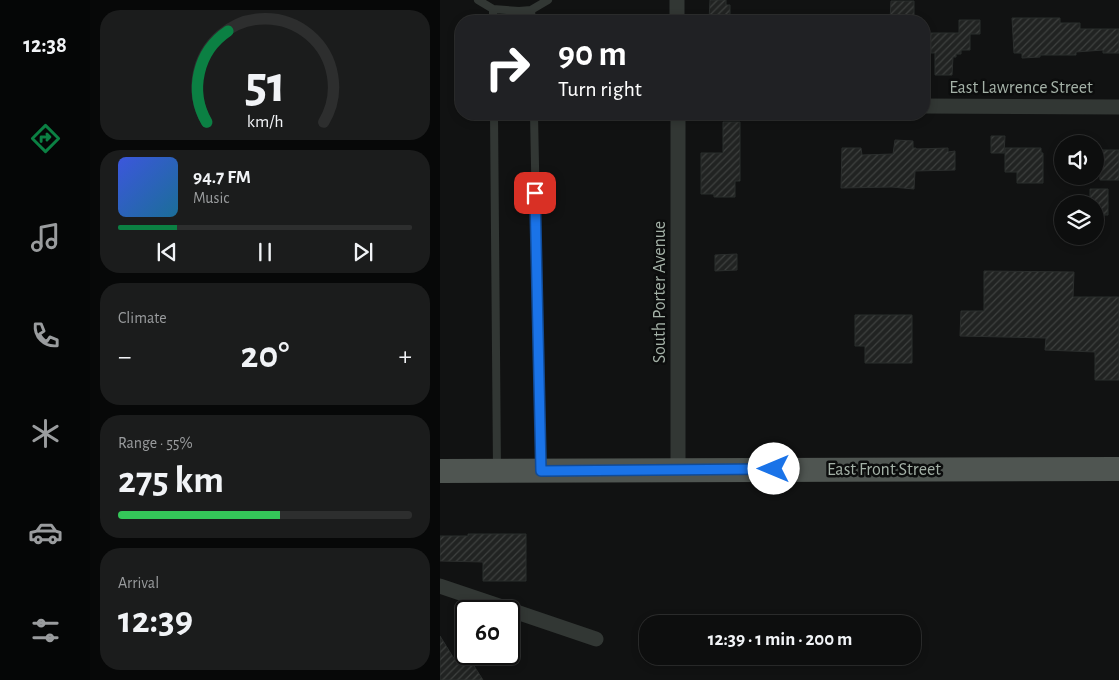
<!DOCTYPE html>
<html lang="en">
<head>
<meta charset="utf-8">
<style>
  :root { --surface:#0d0e0e; --page:#1b1c1c; --text:#f1f3f6; --muted:#9a9c9e; --line:#2d2e2e; --accent:#0b8043 }
  body { margin:0; font-family:"Alegreya Sans",sans-serif; background:var(--page); color:var(--text); height:100vh; display:flex; flex-direction:column; font-size:19px; white-space:nowrap }
  * { box-sizing:border-box; margin:0 }
  p { font-size:16px; color:var(--muted) }
  .icon { flex:none; width:28px; height:28px; fill:none; stroke:currentColor; stroke-width:2; stroke-linecap:round; stroke-linejoin:round }
  .map { position:relative; flex:1; overflow:hidden }
  .drawer { display:flex; flex-direction:column; gap:10px; padding:10px; background:#070808; width:350px }
  .drawer>* { flex:none }
  .guide { position:absolute; left:15px; top:15px; width:475px; height:105px; border-radius:20px; box-shadow:0 2px 8px #0003,0 0 0 1px var(--line); background:#202124; color:#fff; overflow:hidden }
  .buttons { position:absolute; left:614px; top:135px; display:grid; gap:10px }
  .buttons a { display:grid; place-items:center; width:50px; height:50px; border-radius:50%; background:var(--surface); box-shadow:0 2px 8px #0003,0 0 0 1px var(--line); font-size:25px }
  .speed { position:absolute; left:15px; top:600px; display:flex; gap:10px; font-size:25px; font-weight:700; text-align:center }
  .speed>* { display:grid; place-content:center; width:65px; height:65px; border-radius:50%; background:var(--surface); box-shadow:0 2px 8px #0003,0 0 0 1px var(--line); line-height:1 }
  .speed .limit { border:2px solid #111; border-radius:8px; background:#fff; color:#111 }
  .pin { position:absolute; display:grid; place-items:center; width:42px; height:42px; color:#fff; margin:-21px; border-radius:10px; box-shadow:0 2px 8px #0006 }
  .me { position:absolute; width:55px; margin:-28px; rotate:270deg; stroke-linejoin:round; filter:drop-shadow(0 0 4px #0008) }
  .turn { display:flex; align-items:center; gap:18px; height:105px; padding:0 20px; font-size:22px }
  .turn .icon { width:65px; height:65px; stroke-width:2.5 }
  .turn b { display:block; font-size:35px; line-height:42px }
  .big { font-size:38px; font-weight:700; line-height:1.1 }
  .drawer .tile { flex:1; display:flex; flex-direction:column; justify-content:center; gap:8px; min-width:0; padding:0 18px; border-radius:20px; background:var(--page) }
  .drawer .dial { align-items:center; gap:0 }
  .dial svg { height:130px; overflow:visible; fill:none; stroke:var(--line); stroke-width:7; stroke-linecap:round; text-anchor:middle }
  .dial text { fill:var(--text); stroke:none }
  .song { display:flex; align-items:center; gap:15px }
  .cover { width:60px; height:60px; border-radius:8px; background:linear-gradient(135deg,hsl(230 70% 55%),hsl(200 70% 35%)) }
  .played { height:5px; border-radius:2px; background:linear-gradient(90deg,var(--accent) 20%,var(--line) 20%) }
  .keys { display:flex; justify-content:space-around; direction:ltr }
  .heat { display:flex; justify-content:space-between; align-items:center; font-size:28px; direction:ltr }
  .charge { height:8px; border-radius:4px; background:linear-gradient(90deg,#34c759 55%,var(--line) 0) }
  .trip { position:absolute; left:199px; top:615px; width:282px; height:50px; border-radius:20px; background:var(--surface); box-shadow:0 2px 8px #0003,0 0 0 1px var(--line); font-weight:700; line-height:50px; text-align:center }
  main { display:flex; flex:1; min-height:0 }
  .tab-bar { display:flex; flex-direction:column; width:90px; justify-content:space-around; align-items:center; background:#050606; color:var(--muted) }
  .tab-bar .icon { width:35px; height:35px }
  .tab-bar .active { color:var(--accent) }
  .tab-bar b { font-size:22px; color:var(--text) }
  .map>svg:first-child { display:block }
  .building { fill:url(#building-hatch); stroke:#2b2e2d }
  .lines { fill:none; stroke-linecap:round; stroke-linejoin:round }
  .lane { stroke:#323734; stroke-width:8 }
  .street { stroke:#323734; stroke-width:15 }
  .primary { stroke:#4f5551; stroke-width:24 }
  .route-casing { stroke:#114b97; stroke-width:12 }
  .route { stroke:#1a73e8; stroke-width:9 }
  .labels { text-anchor:middle; stroke-width:5; stroke-linejoin:round; paint-order:stroke }
  .street-label { font-size:18px; fill:#a4b1a7; stroke:#0c0d0d }
</style>
</head>
<body>
<main>
<nav class="tab-bar">
<b>12:38</b>
<svg class="icon active" aria-label="directions" viewBox="0 0 24 24"><path d="M12 3l9 9-9 9-9-9zM9 14v-3h6M13 9l2 2-2 2"/></svg>
<svg class="icon" aria-label="music" viewBox="0 0 24 24"><path d="M9 18V5l10-2v13"/><circle cx="6" cy="18" r="3"/><circle cx="16" cy="16" r="3"/></svg>
<svg class="icon" aria-label="phone" viewBox="0 0 24 24"><path d="M5 4h4l2 5-3 2q2 4 5 5l2-3 5 2v4C11 20 4 13 5 4z"/></svg>
<svg class="icon" aria-label="climate" viewBox="0 0 24 24"><path d="M12 3v18M4 7l16 10M4 17L20 7"/></svg>
<svg class="icon" aria-label="car" viewBox="0 0 24 24"><path d="M5 17H2v-5l4-1 3-4h7l3 4 3 1v5h-3M9 17h6M6 11h13"/><circle cx="7" cy="17" r="2"/><circle cx="17" cy="17" r="2"/></svg>
<svg class="icon" aria-label="filters" viewBox="0 0 24 24"><path d="M4 7h16M4 17h16"/><circle cx="9" cy="7" r="2"/><circle cx="15" cy="17" r="2"/></svg>
</nav>
<section class="drawer">
<div class="tile dial"><svg viewBox="0 0 100 80">
<path d="M14 69A42 42 0 1 1 86 69"/>
<path d="M14 69A42 42 0 0 1 27 13" stroke="#0b8043"/>
<text x="50" y="56" font-size="32" font-weight="700">51</text>
<text x="50" y="72" font-size="11">km/h</text>
</svg></div>
<div class="tile">
<div class="song"><i class="cover"></i><div><b>94.7 FM</b><p>Music</p></div></div>
<div class="played"></div>
<div class="keys"><svg class="icon" aria-label="previous" viewBox="0 0 24 24"><path d="M18 5L8 12l10 7zM5 5v14"/></svg><svg class="icon" aria-label="pause" viewBox="0 0 24 24"><path d="M8 5v14M16 5v14"/></svg><svg class="icon" aria-label="next" viewBox="0 0 24 24"><path d="M6 5l10 7-10 7zM19 5v14"/></svg></div>
</div>
<div class="tile"><p>Climate</p>
<div class="heat"><a>−</a><b class="big">20°</b><a>+</a></div>
</div>
<div class="tile"><p>Range · 55%</p><b class="big">275 km</b><div class="charge"></div></div>
<div class="tile"><p>Arrival</p><b class="big">12:39</b></div>
</section>
<div class="map">
<svg width="679" height="680" viewBox="0 0 679 680">
  <defs>
    <pattern id="building-hatch" width="6" height="6" patternUnits="userSpaceOnUse" patternTransform="scale(1.25)"><rect width="6" height="6" fill="#212322"/><path d="M-1 1l2-2M0 6l6-6M5 7l2-2" fill="none" stroke="#3e413f"/></pattern>
  </defs>
  <rect width="100%" height="100%" fill="#111212"/>
  <path class="building" d="M 270,0 L 286,0 L 286,5 L 290,5 L 290,21 L 269,21 Z
    M 451,1 L 474,1 L 474,21 L 450,21 Z
    M 572,18 L 620,18 L 620,23 L 640,23 L 640,29 L 679,29 L 679,53 L 663,53 L 663,50 L 636,52 L 636,55 L 600,55 L 600,57 L 582,58 L 582,53 L 574,53 Z
    M 519,20 L 540,20 L 540,34 L 530,34 L 530,50 L 521,50 L 521,54 L 516,54 L 516,57 L 513,57 L 512,75 L 495,75 L 495,53 L 491,53 L 491,33 L 519,33 Z
    M 283,122 L 300,122 L 300,181 L 295,181 L 295,197 L 274,197 L 274,194 L 261,194 L 261,153 L 283,153 Z
    M 551,136 L 565,136 L 564,153 L 551,153 Z
    M 455,140 L 473,141 L 473,148 L 476,148 L 476,149 L 508,148 L 508,152 L 515,151 L 515,170 L 475,171 L 474,189 L 452,187 L 401,188 L 402,148 L 421,148 L 422,155 L 453,154 Z
    M 565,148 L 601,148 L 601,153 L 603,153 L 603,183 L 577,183 L 577,172 L 565,172 Z
    M 659,150 L 679,150 L 679,180 L 660,180 Z
    M 650,189 L 668,189 L 668,215 L 655,215 L 655,204 L 650,204 Z
    M 297,254 L 297,270 L 275,271 L 275,255 Z
    M 544,271 L 634,272 L 633,297 L 679,297 L 679,380 L 655,380 L 655,352 L 605,350 L 606,338 L 520,336 L 521,311 L 544,311 Z
    M 415,315 L 472,315 L 472,363 L 425,363 L 425,346 L 415,346 Z
    M 28,534 L 86,534 L 86,581 L 43,581 L 43,562 L 0,561 L 0,536 L 28,536 Z
    M 0,636 L 18,665 L 29,658 L 43,680 L 0,680 Z"/>
  <g class="lines">
    <path class="lane" d="M 38,0 L 53,9 L 79,11 L 91,10 L 108,0
      M 53,9 L 53,21
      M 91,10 L 92,21
      M 54,114 L 57,469
      M 94,114 L 101,469"/>
    <path class="street" d="M 237,0 L 237,21
      M 484,106 L 679,107
      M 238,114 L 238,469
      M 0,586 L 156,639"/>
    <path class="primary" d="M 0,471 L 679,469"/>
  </g>
  <g class="lines">
    <defs>
      <path id="route" d="M 95,193 L 101,471 L 334,469"/>
    </defs>
    <use href="#route" class="route-casing"/>
    <use href="#route" class="route"/>
  </g>
  <g class="labels">
    <g class="street-label">
      <text x="581" y="93">East Lawrence Street</text>
      <text transform="translate(219 292) rotate(-90)" y="6">South Porter Avenue</text>
      <text x="444" y="475">East Front Street</text>
    </g>
  </g>
</svg>
<div class="buttons">
<a><svg class="icon" aria-label="sound" viewBox="0 0 24 24"><path d="M4 9h4l5-4v14l-5-4H4zM17 9q2 3 0 6"/></svg></a>
<a><svg class="icon" aria-label="layers" viewBox="0 0 24 24"><path d="M12 4l9 5-9 5-9-5zM3 14l9 5 9-5"/></svg></a>
</div>
<div class="speed"><div class="limit">60</div></div>
<div class="pin" style="left:95px;top:193px;background:#d93025"><svg class="icon" aria-label="arrive" viewBox="0 0 24 24"><path d="M6 21V4h12l-3 4 3 4H6"/></svg></div>
<svg class="me" style="left:334px;top:469px" viewBox="-20 -20 40 40"><circle r="19" fill="#fff"/><path d="M0-13L10 11 0 6-10 11z" fill="#1a73e8"/></svg>
<div class="trip">12:39 · 1 min · 200 m</div>
<div class="guide">
<div class="turn"><svg class="icon" aria-label="right" viewBox="0 0 24 24"><path d="M7 20v-9h11M14 6l5 5-5 5"/></svg><div><b>90 m</b>Turn right</div></div>
</div>
</div>
</main>
</body>
</html>
